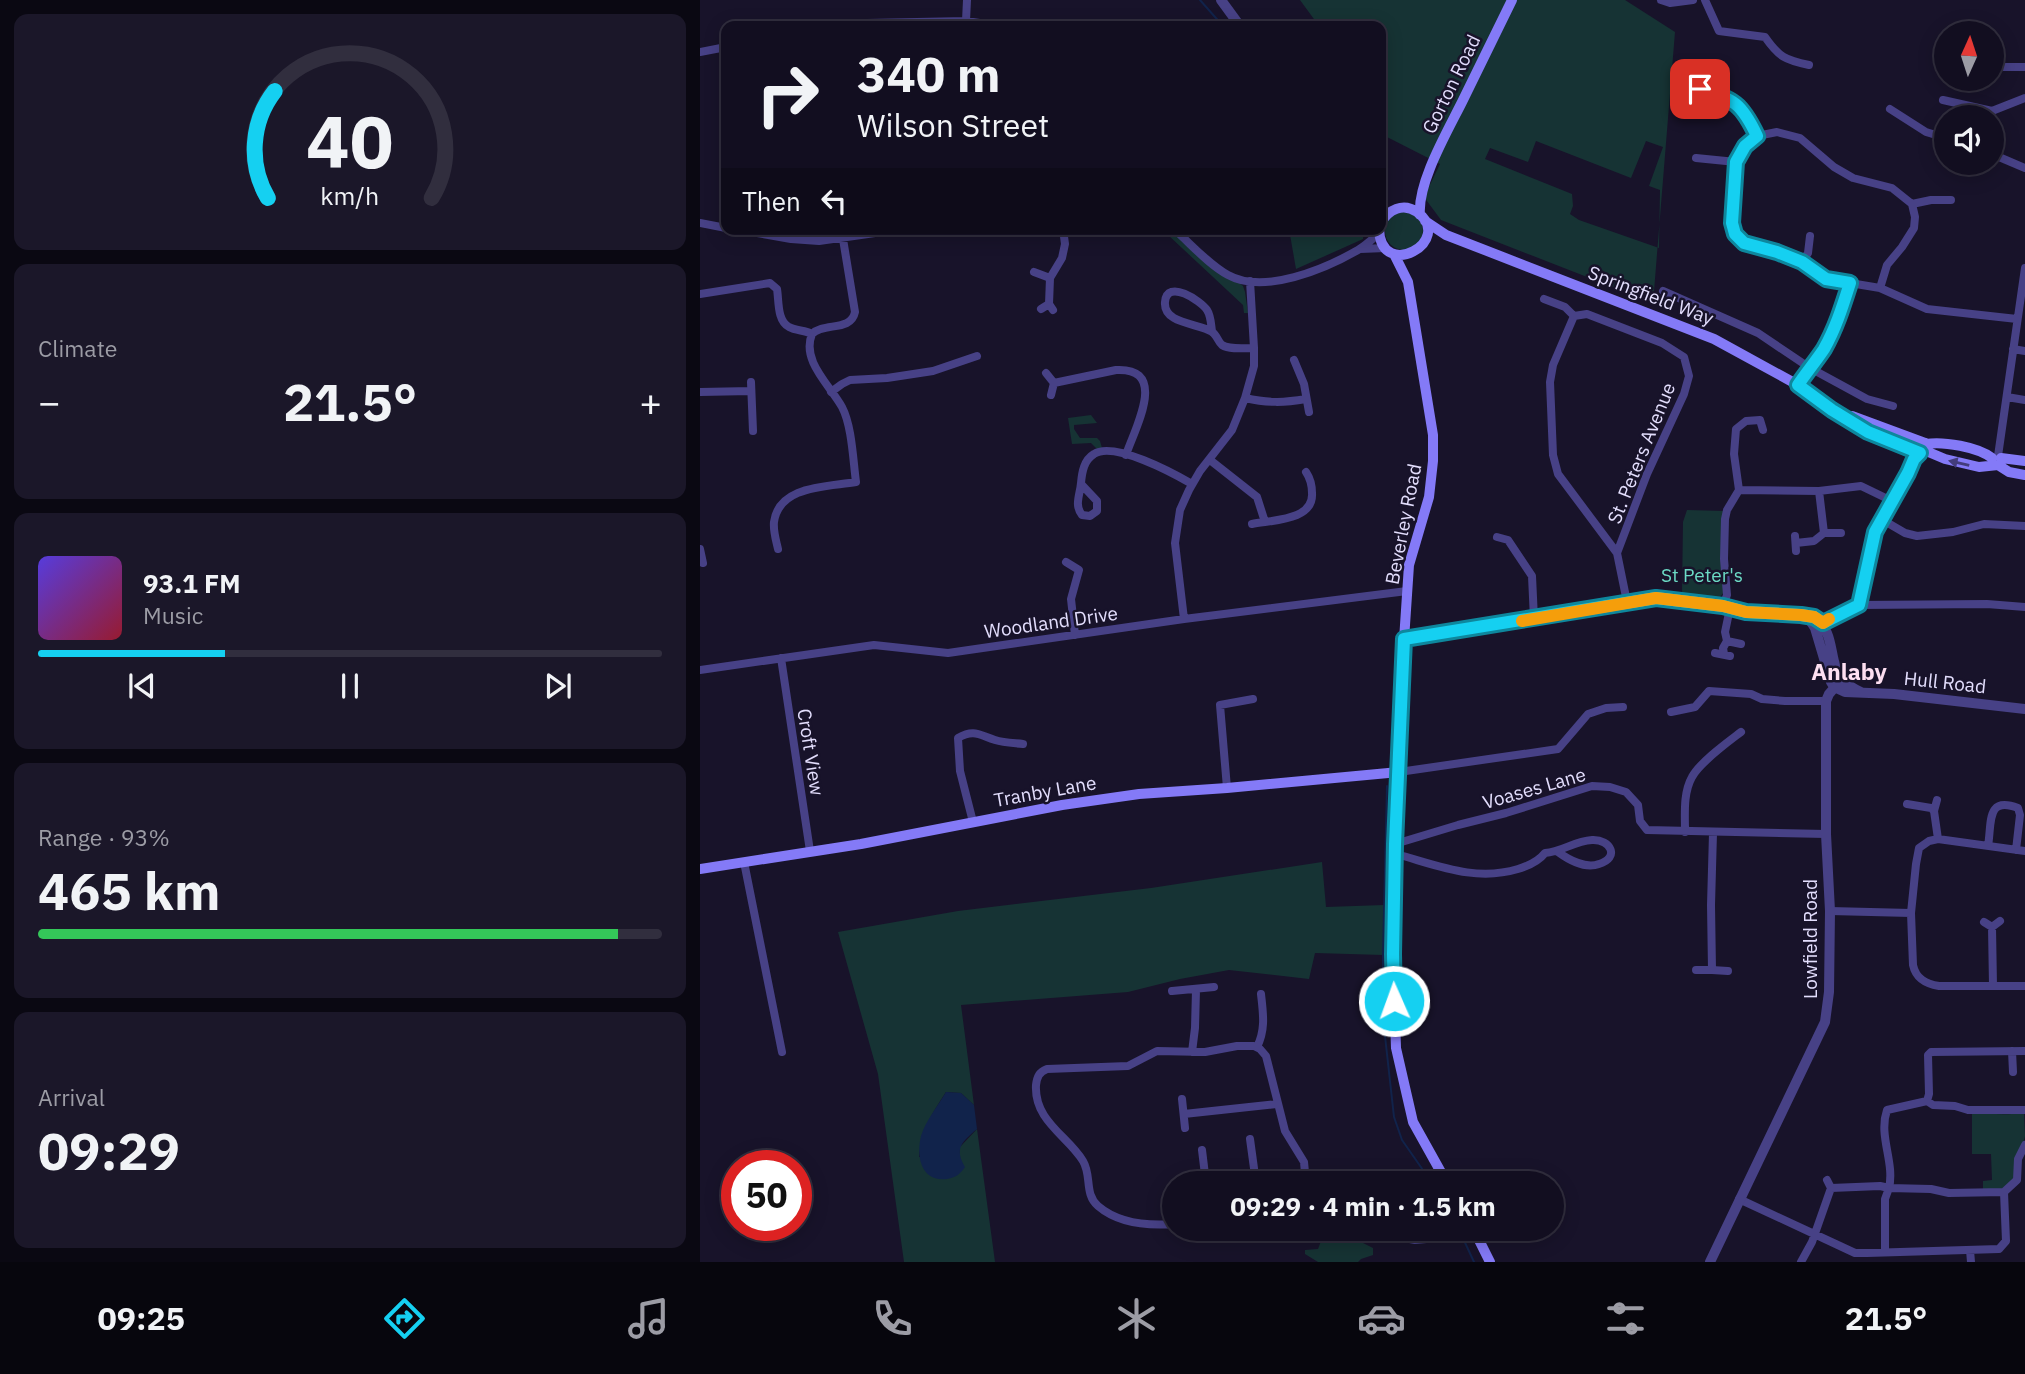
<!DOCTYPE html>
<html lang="en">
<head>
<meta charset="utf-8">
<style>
  :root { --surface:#120e20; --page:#1b1729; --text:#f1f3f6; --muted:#9c9ca5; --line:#312e3e; --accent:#15d0f1 }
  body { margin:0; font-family:"IBM Plex Sans",sans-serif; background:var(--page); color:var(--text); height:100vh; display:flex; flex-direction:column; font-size:26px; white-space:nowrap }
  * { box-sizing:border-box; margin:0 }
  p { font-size:23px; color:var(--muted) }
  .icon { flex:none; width:38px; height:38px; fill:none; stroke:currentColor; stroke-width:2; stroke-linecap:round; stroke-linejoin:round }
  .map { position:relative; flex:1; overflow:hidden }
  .side { display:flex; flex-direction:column; gap:14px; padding:14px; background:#0a0812; width:700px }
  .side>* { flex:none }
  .top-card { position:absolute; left:21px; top:21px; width:665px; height:214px; border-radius:14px; box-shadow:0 4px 18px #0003,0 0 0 2px var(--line); background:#120e20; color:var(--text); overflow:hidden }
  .needle { width:46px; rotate:3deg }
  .buttons { position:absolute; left:1234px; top:21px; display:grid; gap:14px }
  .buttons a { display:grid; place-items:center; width:70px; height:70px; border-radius:50%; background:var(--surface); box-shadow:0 4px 18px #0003,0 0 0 2px var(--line); font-size:35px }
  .speed { position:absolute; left:21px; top:1150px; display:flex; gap:14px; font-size:35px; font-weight:700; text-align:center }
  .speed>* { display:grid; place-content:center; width:91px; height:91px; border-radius:50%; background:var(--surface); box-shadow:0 4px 18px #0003,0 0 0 2px var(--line); line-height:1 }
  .speed .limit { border:10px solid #d22; background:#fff; color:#111 }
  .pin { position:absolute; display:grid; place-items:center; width:60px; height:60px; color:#fff; margin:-30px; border-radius:14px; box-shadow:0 4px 10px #0006 }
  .me { position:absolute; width:77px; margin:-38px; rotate:358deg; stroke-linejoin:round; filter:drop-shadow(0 0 5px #0008) }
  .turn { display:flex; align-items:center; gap:24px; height:147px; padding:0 21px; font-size:32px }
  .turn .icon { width:91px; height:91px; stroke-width:2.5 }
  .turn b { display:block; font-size:49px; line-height:60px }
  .then { display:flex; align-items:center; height:66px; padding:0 21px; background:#0003; gap:14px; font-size:26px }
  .big { font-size:52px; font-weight:700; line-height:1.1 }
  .side .card { flex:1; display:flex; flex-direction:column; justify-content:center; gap:10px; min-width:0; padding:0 24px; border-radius:14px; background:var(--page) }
  .side .dial { align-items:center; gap:0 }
  .dial svg { height:182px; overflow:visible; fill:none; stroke:var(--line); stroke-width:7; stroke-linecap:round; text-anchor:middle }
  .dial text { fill:var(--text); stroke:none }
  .song { display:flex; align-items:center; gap:21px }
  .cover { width:84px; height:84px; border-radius:10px; background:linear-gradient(135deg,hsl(250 70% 55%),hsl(350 70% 35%)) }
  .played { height:7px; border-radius:4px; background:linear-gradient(90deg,var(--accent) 30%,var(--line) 30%) }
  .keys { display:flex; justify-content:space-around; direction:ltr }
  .heat { display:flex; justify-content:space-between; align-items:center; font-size:38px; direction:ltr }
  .charge { height:10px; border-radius:5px; background:linear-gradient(90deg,#34c759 93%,var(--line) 0) }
  .trip { position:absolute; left:462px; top:1171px; width:402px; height:70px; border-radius:35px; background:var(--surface); box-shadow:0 4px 18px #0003,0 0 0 2px var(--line); font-weight:700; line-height:70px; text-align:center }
  .tab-bar { display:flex; height:112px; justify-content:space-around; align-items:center; background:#07060d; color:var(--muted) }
  .tab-bar .icon { width:49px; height:49px }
  .tab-bar .on { color:var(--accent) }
  .tab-bar b { font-size:32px; color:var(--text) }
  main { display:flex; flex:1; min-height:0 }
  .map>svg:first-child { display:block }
  .green { fill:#163334; fill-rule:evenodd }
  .water { fill:#11234b }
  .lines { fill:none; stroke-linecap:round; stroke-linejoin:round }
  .stream { stroke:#11234b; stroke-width:2 }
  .minor { stroke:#474186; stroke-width:8 }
  .tertiary { stroke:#474186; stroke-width:10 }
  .secondary { stroke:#847af7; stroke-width:10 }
  .oneway { fill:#433c7c }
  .route-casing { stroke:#0e879d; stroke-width:18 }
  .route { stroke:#15d0f1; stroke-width:12 }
  .slow { stroke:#f59e0b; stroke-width:12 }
  .labels { text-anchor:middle; stroke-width:5; stroke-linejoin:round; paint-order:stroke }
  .street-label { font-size:19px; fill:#e3defd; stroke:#18132a }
  .park-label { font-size:19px; fill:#6cdac5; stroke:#18132a }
  .quarter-label { font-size:23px; font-weight:bold; fill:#fddff1; stroke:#18132a }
</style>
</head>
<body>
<main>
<section class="side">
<div class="card dial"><svg viewBox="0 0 100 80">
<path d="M14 69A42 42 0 1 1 86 69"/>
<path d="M14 69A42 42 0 0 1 17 22" stroke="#15d0f1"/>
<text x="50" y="56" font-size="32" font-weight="700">40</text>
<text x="50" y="72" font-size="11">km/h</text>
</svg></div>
<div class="card"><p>Climate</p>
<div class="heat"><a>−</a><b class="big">21.5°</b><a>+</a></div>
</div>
<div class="card">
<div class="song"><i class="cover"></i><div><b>93.1 FM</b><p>Music</p></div></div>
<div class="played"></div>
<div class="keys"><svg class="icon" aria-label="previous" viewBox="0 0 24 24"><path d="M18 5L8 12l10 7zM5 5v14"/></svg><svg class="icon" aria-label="pause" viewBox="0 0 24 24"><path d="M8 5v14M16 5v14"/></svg><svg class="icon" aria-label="next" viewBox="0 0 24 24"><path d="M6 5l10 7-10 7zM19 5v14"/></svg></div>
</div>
<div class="card"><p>Range · 93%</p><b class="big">465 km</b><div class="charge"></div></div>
<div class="card"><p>Arrival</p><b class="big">09:29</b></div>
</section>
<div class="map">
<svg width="1325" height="1262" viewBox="0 0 1325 1262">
  <rect width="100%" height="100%" fill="#18132a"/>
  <path class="green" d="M 600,0 L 925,0 L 975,32 L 954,291 L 946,300 L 741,220 L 724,197 L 740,164 L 687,137 L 681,130 L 681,26 L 619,26 ZM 836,141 L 931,178 L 946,141 L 963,147 L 949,186 L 960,190 L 959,248 L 879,220 L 870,214 L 873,206 L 872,194 L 785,159 L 790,148 L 828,162 Z
    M685 231a19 19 0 1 1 38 0a19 19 0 1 1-38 0Z
    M 459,229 L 471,229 L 543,286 L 545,292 L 548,313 L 544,313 L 543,305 L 467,234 Z
    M 589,229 L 664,229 L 663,239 L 596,269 Z
    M 391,415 L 397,423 L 374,425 L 374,429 L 380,438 L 397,438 L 400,441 L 402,448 L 398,450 L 391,443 L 372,444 L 368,418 Z
    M 987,510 L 1024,511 L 1024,592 L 1020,597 L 982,593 L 983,522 Z
    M 622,862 L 626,907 L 684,905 L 683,955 L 615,953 L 609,979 L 529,970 L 480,979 L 428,992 L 261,1005 L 274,1105 L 261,1093 L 246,1092 C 231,1115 222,1129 219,1157 L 259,1156 L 260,1147 L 277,1129 L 295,1262 L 204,1262 L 178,1074 L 138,932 L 258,911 L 451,888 Z
    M 1314,1112 L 1324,1113 L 1325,1136 L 1315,1180 L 1303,1190 L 1283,1190 L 1283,1181 L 1292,1180 L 1291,1154 L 1272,1154 L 1272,1113 C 1286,1113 1298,1115 1312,1114 Z
    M 626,1229 L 647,1231 L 651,1237 L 673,1248 L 673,1255 L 661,1259 L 658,1262 L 618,1262 L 605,1254 L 605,1250 L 618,1249 L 621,1241 L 618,1235 Z"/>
  <path class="water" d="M 246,1092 L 261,1093 L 274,1105 L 277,1129 C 262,1142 254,1148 265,1167 C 260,1174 257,1177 247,1179 C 221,1182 216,1157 221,1136 C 226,1120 238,1106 246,1092 Z"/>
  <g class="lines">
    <path class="stream" d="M 500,0 L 523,26
      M 687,786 L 683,955 L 683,1018 L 694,1117 L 702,1140 L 732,1183
      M 761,1234 L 774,1262"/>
    <path class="minor" d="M 961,0 L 970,3 L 993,0
      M 1005,0 L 1019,31 L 1065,37 C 1079,57 1085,60 1109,65
      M 266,21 L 267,0
      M 148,26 L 167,23 L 266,21 L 300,26
      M 0,52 L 26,47
      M 1292,67 L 1325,67
      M 992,89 C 1012,89 1035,99 1047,115 C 1051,121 1054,129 1057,136
      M 1243,100 L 1292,111 L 1325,98
      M 1190,109 L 1226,132 L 1246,138
      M 1292,154 L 1325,168
      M 996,158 L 1036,162
      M 1212,204 L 1231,200 L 1251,200
      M 0,223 L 26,228
      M 34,229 L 91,239 L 119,241 L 203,229
      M 474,229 C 491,244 508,264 528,275 C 564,295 625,269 658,250 C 665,246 672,239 679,234
      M 660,249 L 686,248
      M 1102,262 L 1108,253 L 1110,236
      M 334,272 L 350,278
      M 1180,288 L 1187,265 L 1202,247 L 1214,228 L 1215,217 L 1212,204 L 1192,188 L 1153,178 L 1134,167 L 1100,138 L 1077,132 L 1057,136 L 1045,146 L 1036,162 L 1032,223 L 1035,234 L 1044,243 L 1077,252 L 1102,262 L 1126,279 L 1180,288 L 1227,309 L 1317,319
      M 963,291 L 1058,333 L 1110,368 L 1167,399 L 1193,406
      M 0,294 L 70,283 L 77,289 C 79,301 77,321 89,327 C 96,331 105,330 112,334
      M 844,299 L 865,307 L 874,316 L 853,365 L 850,382 L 853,455 L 858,474 L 917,553 L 927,602
      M 349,304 L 350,278 L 362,258 L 365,244 L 363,229
      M 341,309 L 349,304 L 353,310
      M 874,316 L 887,314 L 962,343 L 984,357 L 989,376 L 984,394 L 947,474 L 917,553
      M 512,331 C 511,325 511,316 507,310 C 501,301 467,278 465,302 C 463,325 501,323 512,332 C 517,335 518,342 522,345 C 530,350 545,348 554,348
      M 112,334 C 124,322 151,332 155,312 L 143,239
      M 1313,349 L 1325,351
      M 594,360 L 604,384 L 609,412
      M 346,373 L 354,383 L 351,395
      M 51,382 L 53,431
      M 354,383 L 416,370 C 470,367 434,430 426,455
      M 1098,385 L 1123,351 L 1137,322 L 1150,283
      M 0,392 L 51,391
      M 131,392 L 142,384 L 150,380 L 187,378 L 233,371 L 277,356
      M 1307,397 L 1325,400
      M 545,398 C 568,403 583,403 606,399
      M 1298,456 L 1325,268
      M 510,460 L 557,497 L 565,522
      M 381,484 L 397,501 L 397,511 L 390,516 L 382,515 C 374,505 380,495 381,483 C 382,472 384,460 394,454 C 414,441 473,473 492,484
      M 1039,490 L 1119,491 L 1161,486 L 1192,501
      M 1039,490 L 1034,454 L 1036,429 L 1046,421 L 1060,420 L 1063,430
      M 1181,519 L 1205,533 L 1217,536 L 1253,532 L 1284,524 L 1325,526
      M 552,524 C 571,520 614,521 612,493 C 612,485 610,478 606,472
      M 1124,533 L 1141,533
      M 1095,536 L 1096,551
      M 797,537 L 808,540 L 832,576 L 834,619
      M 1096,543 L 1114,541 L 1124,533 L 1119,491
      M 0,549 L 3,563
      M 78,549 C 76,540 73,531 74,522 C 79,485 128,487 156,482 C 153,460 152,426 142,407 C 130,385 101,361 112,334
      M 366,562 L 379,570 L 371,599 L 375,635
      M 1159,605 L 1287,604 L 1325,607
      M 1023,606 L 1027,595 L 1024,559 L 1025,519 L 1027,510 L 1039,490
      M 484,619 L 475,543 L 480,510 L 489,490 L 500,471 L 532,430 L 545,398 L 554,366 L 554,348 L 550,281
      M 1027,641 L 1041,644
      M 1015,653 L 1030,656
      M 1024,654 L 1023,648 L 1027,641 L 1025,632 L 1030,608
      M 81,658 L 110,851
      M 0,670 L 174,645 L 248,653 L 484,619 L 707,591
      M 971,712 L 995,707 L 1009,691 L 1051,694 L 1062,699 L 1085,701 L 1126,701
      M 699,772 L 858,749 L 888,714 L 906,708 L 923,707
      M 527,788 L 520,705 L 553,699
      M 1207,804 L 1231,808 L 1234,811 L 1238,839
      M 1234,811 L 1237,800
      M 273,822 L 260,771 L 258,738 C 274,729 279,735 295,740 C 304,743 314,743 323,744
      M 985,832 C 985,814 983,793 992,777 C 1000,762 1028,742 1041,732
      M 1013,833 L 1011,905 L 1012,970 L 1028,971
      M 695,844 L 758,825 L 806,813 L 892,786 L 910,787 L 926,792 L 938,805 L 940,821 L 947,830 L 1126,834
      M 1288,846 C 1292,822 1286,796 1318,808 L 1320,815 L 1316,850
      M 1325,851 L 1238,839 L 1229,841 L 1219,848 L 1216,864 L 1211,913 L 1213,965 C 1216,979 1226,984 1239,986 L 1325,986
      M 696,854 C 737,865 775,882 818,869 C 828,866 838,862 845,853 C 862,852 874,841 892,840 C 911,839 920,858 899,864 C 886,869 869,860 858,852
      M 44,862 L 82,1052
      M 1130,911 L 1211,913
      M 1284,922 L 1292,927 L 1300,921
      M 1292,927 L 1293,986
      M 996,970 L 1012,970
      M 472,991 L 514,987
      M 557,1047 C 566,1029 563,1013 561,994
      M 1312,1051 L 1313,1072
      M 492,1052 L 495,1028 L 496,990
      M 482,1099 L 485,1128
      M 1227,1101 L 1233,1105 L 1255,1106 L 1268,1110 L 1325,1110
      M 484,1114 L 577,1104
      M 550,1139 L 556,1183
      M 502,1150 L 506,1183
      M 1131,1188 L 1180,1186 L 1189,1188 C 1195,1162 1178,1136 1187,1110 L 1227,1101 L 1229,1094 L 1228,1055 L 1231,1052 L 1325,1051
      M 1304,1192 L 1317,1180 L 1318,1159 L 1325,1145
      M 1039,1199 L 1155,1253 L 1167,1253 L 1299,1249 L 1306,1241 L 1304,1192
      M 474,1224 C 448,1226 419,1224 398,1206 C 384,1194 392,1176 383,1161 C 368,1136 334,1121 336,1085 C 337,1077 339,1072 347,1069 L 428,1066 L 457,1051 L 505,1052 L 537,1046 L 554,1046 L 560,1049 L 566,1056 L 585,1131 L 604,1162 L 606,1183
      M 653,1228 L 715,1240 L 738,1238 L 758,1228
      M 1270,1250 L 1271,1262
      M 1185,1252 L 1185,1199 L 1189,1188 L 1231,1189 L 1249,1193 L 1304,1192
      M 1101,1262 L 1112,1242 L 1131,1188 L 1127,1180"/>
    <path class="tertiary" d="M 521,0 L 540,26
      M 1102,615 L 1111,622 L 1115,628 L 1131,682 L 1134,687 L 1145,692 L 1194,694 L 1325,709
      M 1118,626 L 1130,618 L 1159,605 L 1175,532 L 1208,473 L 1214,459 L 1220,453
      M 704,640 L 956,599 L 1023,606 L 1046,613 L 1114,617 C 1137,633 1127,660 1142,679 C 1147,685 1154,689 1161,692
      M 1010,1262 L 1125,1022 L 1129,992 L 1130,911 L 1126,834 L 1126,701 L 1129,694 L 1142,679"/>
    <path class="secondary" d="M 720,215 C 717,182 749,129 764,98 C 780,66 796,33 812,0
      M 725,221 L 746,235 L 1014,339 L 1098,385 L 1132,410 L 1168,432 L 1204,447 L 1217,450
      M 679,229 C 681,283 756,240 717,212 C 703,202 688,210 681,223
      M 694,254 L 708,282 L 733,435 L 733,461 L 729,497 L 709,565 L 704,640 L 695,844 L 693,954 L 696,1048 L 713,1122 L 747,1183
      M 1152,416 L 1225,443 L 1228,448 L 1224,453 L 1220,453 L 1217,450 L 1217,445 L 1220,442
      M 1226,444 C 1243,441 1278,447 1292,458
      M 1226,451 L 1245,459 L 1279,467 L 1298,465
      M 1301,458 L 1325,461
      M 1298,465 L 1309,472 L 1325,475
      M 0,869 L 161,844 L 362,805 L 439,794 L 527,788 L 699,772
      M 773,1228 L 790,1262"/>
  </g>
  <defs><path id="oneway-solid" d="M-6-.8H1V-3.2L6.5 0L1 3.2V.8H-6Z" transform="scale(1.75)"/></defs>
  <use class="oneway" href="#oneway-solid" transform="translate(1259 463) rotate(-167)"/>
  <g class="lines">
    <defs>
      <path id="route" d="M 694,1001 L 693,954 L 695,844 L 704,639 L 956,598 L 1023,606 L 1046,612 L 1101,615 L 1114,617 L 1123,623 L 1159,605 L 1175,532 L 1208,473 L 1214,459 L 1220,453 L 1168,432 L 1132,410 L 1098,385 C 1106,373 1116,361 1124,349 C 1136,328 1143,305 1150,283 L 1126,279 L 1102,262 L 1077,252 L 1044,243 L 1035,234 L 1032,223 L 1036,162 L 1045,146 L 1057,136 C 1041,102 1034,100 1000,89"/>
    </defs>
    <use href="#route" class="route-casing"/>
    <use href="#route" class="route"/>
    <path class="slow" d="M 822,621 L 956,598 L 1023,606 L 1046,612 L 1101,615 L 1114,617 L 1123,623 L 1129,619"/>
  </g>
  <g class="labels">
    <g class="street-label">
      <text transform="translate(751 84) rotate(-64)" y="7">Gorton Road</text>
      <text transform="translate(951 295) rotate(21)" y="7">Springfield Way</text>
      <text transform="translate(941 453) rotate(-68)" y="7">St. Peters Avenue</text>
      <text transform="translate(703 524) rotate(-79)" y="7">Beverley Road</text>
      <text transform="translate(351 622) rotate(-8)" y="7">Woodland Drive</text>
      <text transform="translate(1245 682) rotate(6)" y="7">Hull Road</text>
      <text transform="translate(111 752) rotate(81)" y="7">Croft View</text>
      <text transform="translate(834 788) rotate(-16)" y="7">Voases Lane</text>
      <text transform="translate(345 791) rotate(-10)" y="7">Tranby Lane</text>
      <text transform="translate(1110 939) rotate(-90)" y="7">Lowfield Road</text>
    </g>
    <g class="park-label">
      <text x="1002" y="582">St Peter's</text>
    </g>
    <g class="quarter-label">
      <text x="1149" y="680">Anlaby</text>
    </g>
  </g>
</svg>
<div class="buttons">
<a><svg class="needle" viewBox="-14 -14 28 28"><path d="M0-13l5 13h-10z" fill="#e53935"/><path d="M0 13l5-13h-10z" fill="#9c9ca5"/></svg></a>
<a><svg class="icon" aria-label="sound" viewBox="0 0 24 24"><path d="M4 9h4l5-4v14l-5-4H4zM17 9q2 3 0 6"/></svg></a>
</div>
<div class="speed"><div class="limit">50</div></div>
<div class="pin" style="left:1000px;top:89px;background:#d93025"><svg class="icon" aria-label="arrive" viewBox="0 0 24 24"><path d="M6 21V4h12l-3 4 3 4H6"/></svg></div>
<svg class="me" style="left:694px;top:1001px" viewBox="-20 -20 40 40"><circle r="17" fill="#15d0f1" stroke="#fff" stroke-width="3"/><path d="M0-11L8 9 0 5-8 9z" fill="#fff"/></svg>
<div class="trip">09:29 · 4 min · 1.5 km</div>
<div class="top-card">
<div class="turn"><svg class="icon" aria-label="right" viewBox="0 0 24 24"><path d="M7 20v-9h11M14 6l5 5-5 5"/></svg><div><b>340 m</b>Wilson Street</div></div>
<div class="then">Then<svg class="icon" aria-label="left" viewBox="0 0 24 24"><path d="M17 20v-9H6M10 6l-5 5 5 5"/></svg></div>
</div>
</div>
</main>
<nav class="tab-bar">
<b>09:25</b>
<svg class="icon on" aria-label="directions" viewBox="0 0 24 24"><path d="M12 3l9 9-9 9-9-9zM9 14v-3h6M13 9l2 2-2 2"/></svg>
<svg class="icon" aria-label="music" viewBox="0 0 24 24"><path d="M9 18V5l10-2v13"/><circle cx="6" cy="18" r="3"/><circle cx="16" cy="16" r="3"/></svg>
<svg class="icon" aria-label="phone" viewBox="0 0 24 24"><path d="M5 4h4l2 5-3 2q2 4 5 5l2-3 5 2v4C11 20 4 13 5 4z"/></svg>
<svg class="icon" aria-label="climate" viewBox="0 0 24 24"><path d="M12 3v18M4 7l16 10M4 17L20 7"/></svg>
<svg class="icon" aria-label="car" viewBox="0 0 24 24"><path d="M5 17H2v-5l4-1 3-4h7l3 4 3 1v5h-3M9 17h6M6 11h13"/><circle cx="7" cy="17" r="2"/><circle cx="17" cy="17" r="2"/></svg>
<svg class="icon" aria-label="filters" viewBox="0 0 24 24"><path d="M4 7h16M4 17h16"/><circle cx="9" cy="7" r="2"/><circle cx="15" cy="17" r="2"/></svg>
<b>21.5°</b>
</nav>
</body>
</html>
